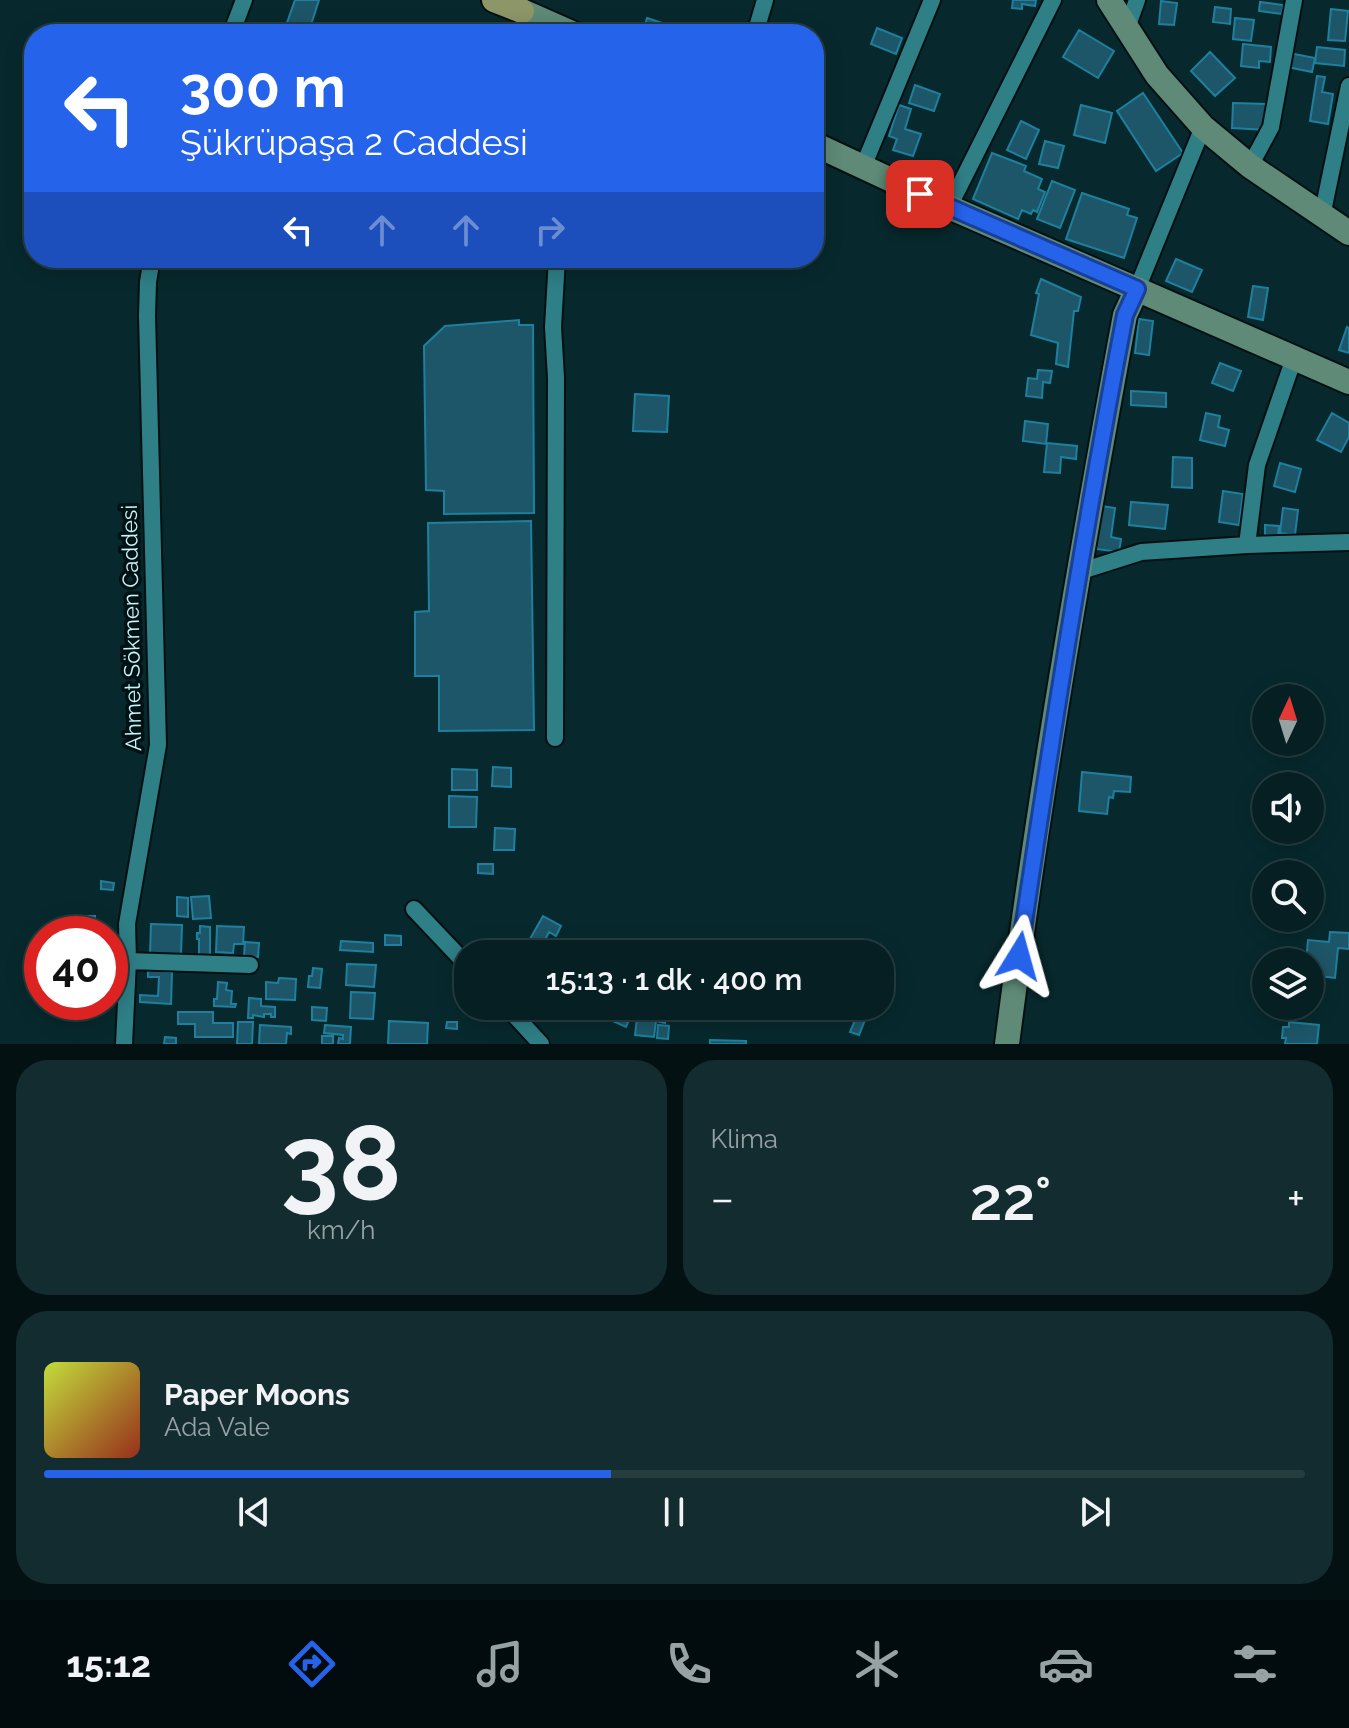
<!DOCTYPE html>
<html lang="tr">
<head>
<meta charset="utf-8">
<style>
  :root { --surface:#051f22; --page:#132c2f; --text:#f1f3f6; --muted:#97a2a5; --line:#263d40; --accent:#2563eb }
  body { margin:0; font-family:Raleway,sans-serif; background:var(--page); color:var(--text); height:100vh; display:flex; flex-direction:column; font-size:30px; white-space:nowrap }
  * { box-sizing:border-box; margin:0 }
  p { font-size:26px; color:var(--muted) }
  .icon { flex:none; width:44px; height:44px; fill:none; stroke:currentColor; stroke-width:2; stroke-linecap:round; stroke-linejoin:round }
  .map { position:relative; height:1044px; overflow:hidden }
  .panel { display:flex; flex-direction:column; gap:16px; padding:16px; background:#031113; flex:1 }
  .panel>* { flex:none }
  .top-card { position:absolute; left:24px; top:24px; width:800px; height:244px; border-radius:32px; box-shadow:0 4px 20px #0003,0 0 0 2px var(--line); background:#2563eb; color:#fff; overflow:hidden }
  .needle { width:52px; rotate:4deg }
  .buttons { position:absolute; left:1252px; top:684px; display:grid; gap:16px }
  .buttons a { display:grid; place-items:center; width:72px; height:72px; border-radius:50%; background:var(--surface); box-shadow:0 4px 20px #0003,0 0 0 2px var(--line); font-size:40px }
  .speed { position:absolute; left:24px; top:916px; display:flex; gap:16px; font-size:40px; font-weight:700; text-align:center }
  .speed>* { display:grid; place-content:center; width:104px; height:104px; border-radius:50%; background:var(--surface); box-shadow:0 4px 20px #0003,0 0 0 2px var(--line); line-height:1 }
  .speed .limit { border:12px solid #d22; background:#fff; color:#111 }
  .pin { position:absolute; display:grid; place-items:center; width:68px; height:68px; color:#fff; margin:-34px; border-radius:16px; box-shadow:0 4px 12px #0006 }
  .me { position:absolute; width:88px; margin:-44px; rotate:8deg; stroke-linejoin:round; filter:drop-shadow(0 0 6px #0008) }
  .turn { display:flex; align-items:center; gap:28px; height:168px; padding:0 24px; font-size:36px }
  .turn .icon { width:104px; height:104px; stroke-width:2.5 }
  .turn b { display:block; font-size:56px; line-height:68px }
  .lanes { display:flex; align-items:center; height:76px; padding:0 24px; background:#0003; justify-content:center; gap:40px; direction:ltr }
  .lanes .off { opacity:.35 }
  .big { font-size:60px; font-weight:600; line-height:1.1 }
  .panel .widget { flex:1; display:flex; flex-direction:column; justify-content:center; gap:12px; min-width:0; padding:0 28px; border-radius:32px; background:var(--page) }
  .panel .dial { align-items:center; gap:0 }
  .dial b { font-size:104px; line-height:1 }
  .song { display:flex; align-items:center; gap:24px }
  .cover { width:96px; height:96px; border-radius:12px; background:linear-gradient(135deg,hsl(70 70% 55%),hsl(10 70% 35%)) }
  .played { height:8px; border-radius:4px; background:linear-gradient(90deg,var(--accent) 45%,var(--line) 45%) }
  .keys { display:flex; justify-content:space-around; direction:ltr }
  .heat { display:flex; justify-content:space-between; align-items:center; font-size:44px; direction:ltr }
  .panel .tiles { flex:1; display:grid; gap:16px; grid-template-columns:1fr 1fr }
  .widget:last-child { grid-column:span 2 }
  .trip { position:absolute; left:454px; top:940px; width:440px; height:80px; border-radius:32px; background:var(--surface); box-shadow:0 4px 20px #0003,0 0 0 2px var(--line); font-weight:600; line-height:80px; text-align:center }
  .tabs { display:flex; height:128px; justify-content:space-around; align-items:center; background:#020c0e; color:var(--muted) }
  .tabs .icon { width:56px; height:56px }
  .tabs .active { color:var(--accent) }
  .tabs b { font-size:36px; color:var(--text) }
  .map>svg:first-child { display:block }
  .building { fill:#1d5668; stroke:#1e809e; stroke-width:2 }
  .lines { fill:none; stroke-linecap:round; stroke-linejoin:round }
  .street-casing { stroke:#041011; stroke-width:20 }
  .secondary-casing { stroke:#041011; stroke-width:28 }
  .primary-casing { stroke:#041011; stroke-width:28 }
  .street { stroke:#2f7f87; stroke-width:16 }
  .secondary { stroke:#5e8a77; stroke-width:24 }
  .primary { stroke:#8d9668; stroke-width:24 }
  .route-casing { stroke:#184099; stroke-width:20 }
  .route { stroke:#2563eb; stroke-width:14 }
  .labels { text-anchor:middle; stroke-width:7; stroke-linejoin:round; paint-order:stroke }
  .street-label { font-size:22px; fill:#c8f6fb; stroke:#001113 }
</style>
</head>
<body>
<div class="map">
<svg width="1349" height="1044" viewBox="0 0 1349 1044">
  <rect width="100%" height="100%" fill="#07292d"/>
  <path class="building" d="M 295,0 L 319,0 L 310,28 L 328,34 L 283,34 Z
    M 1013,0 L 1036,0 L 1035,6 L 1022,4 L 1022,9 L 1012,8 Z
    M 1161,1 L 1177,3 L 1174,25 L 1159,24 Z
    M 1260,2 L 1283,5 L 1282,14 L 1259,11 Z
    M 1215,7 L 1231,9 L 1230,24 L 1213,22 Z
    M 1331,9 L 1348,11 L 1345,41 L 1328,40 Z
    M 647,18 L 662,23 L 659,34 L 642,34 Z
    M 1235,18 L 1254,20 L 1251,41 L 1233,39 Z
    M 877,28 L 902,38 L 896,54 L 871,44 Z
    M 1079,30 L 1114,51 L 1098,78 L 1063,57 Z
    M 1243,44 L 1271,47 L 1270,62 L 1259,61 L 1259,68 L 1241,66 Z
    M 1317,47 L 1345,50 L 1344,66 L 1315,63 Z
    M 1210,52 L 1235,78 L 1215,96 L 1191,71 Z
    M 1289,53 L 1315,58 L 1312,72 L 1287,67 Z
    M 1317,76 L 1325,77 L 1322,92 L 1333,94 L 1328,124 L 1310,121 Z
    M 915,85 L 940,94 L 934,111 L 909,103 Z
    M 1143,93 L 1183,153 L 1156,171 L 1117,111 Z
    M 1233,103 L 1268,104 L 1267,130 L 1232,128 Z
    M 899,105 L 911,109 L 905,129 L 921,134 L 913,156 L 893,150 L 897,139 L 889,136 Z
    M 1081,105 L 1112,113 L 1105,143 L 1074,135 Z
    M 1021,121 L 1039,130 L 1026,159 L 1007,150 Z
    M 1045,141 L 1064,146 L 1058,168 L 1039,164 Z
    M 992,153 L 1026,166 L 1024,171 L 1042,179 L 1038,189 L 1045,192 L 1037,212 L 1033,210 L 1031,214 L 1022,210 L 1018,219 L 973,199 Z
    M 1052,181 L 1075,190 L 1060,228 L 1037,219 Z
    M 1082,193 L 1129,209 L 1127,215 L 1137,218 L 1124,258 L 1066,239 Z
    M 1176,259 L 1202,270 L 1192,292 L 1166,281 Z
    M 1041,279 L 1081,297 L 1078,311 L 1074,311 L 1068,367 L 1056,364 L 1058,343 L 1031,335 L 1039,294 L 1036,293 Z
    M 1253,286 L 1268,288 L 1263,320 L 1248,317 Z
    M 1139,319 L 1153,321 L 1149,355 L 1135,353 Z
    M 519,320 L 519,325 L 533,325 L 534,513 L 444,514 L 444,491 L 426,490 L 424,346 L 445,326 Z
    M 1347,327 L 1349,328 L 1349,353 L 1339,350 Z
    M 1220,363 L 1241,371 L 1233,391 L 1212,383 Z
    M 1038,370 L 1052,371 L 1050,383 L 1043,382 L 1042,398 L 1026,396 L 1028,378 L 1037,379 Z
    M 1131,391 L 1166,393 L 1166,407 L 1131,405 Z
    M 635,394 L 669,396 L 667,432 L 633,431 Z
    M 1206,413 L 1220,416 L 1218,427 L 1229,430 L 1225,446 L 1200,440 Z
    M 1332,413 L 1349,423 L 1349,437 L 1341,452 L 1317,440 Z
    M 1025,421 L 1048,424 L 1046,444 L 1023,441 Z
    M 1047,443 L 1077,446 L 1076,459 L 1061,457 L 1060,473 L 1044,472 Z
    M 1173,457 L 1192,458 L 1192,488 L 1172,487 Z
    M 1280,463 L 1301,469 L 1295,492 L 1274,486 Z
    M 1223,491 L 1243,494 L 1239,525 L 1219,522 Z
    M 1131,502 L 1168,505 L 1165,529 L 1129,525 Z
    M 1102,506 L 1115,508 L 1111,537 L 1121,539 L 1119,552 L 1096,549 Z
    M 1283,508 L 1298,510 L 1295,535 L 1280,533 Z
    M 531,521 L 534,730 L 439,731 L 439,676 L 415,676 L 415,612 L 429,611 L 428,523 Z
    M 1265,525 L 1279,526 L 1278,536 L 1265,535 Z
    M 493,767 L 511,768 L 511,787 L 492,786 Z
    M 452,769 L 477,770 L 477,790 L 452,790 Z
    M 1082,772 L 1131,777 L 1130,792 L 1114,791 L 1113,798 L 1109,797 L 1107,814 L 1079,811 Z
    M 449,796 L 477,797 L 476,827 L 449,827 Z
    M 495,828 L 515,829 L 514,850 L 494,850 Z
    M 478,864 L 493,864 L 493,874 L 478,873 Z
    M 101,881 L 114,883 L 113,890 L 101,889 Z
    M 209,896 L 211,918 L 193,919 L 191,897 Z
    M 177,897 L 188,898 L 188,917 L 177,916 Z
    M 88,916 L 95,916 L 95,927 L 88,927 Z
    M 543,916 L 561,926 L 556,936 L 549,932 L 545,940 L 554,945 L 549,954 L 540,954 L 526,946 Z
    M 151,924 L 182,925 L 181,955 L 150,954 Z
    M 200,926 L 210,927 L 210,956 L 199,956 L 199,939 L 197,939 L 197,933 L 200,933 Z
    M 217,926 L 244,927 L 243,944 L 234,944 L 233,953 L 216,952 Z
    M 1330,932 L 1349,933 L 1349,949 L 1338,948 L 1335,978 L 1310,975 L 1310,962 L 1306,962 L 1308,940 L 1329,942 Z
    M 385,935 L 401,936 L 401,945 L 385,945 Z
    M 341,941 L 373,943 L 373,952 L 340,950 Z
    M 245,942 L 259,943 L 258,957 L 244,956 Z
    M 522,947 L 535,954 L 518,954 Z
    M 347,964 L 376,965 L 374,987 L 346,985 Z
    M 313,968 L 322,969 L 320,988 L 308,987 L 309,976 L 312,976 Z
    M 148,970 L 172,972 L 171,1004 L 140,1002 L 140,995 L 158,996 L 159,977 L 148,977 Z
    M 279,978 L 296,979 L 295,1000 L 266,999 L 266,982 L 278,983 Z
    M 218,982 L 227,983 L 226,990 L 232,991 L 231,1004 L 236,1004 L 235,1007 L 214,1006 L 214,999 L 217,999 Z
    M 351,992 L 375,993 L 373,1019 L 350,1018 Z
    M 249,998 L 261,999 L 261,1006 L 275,1007 L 275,1017 L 271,1017 L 271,1014 L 264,1014 L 264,1017 L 253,1015 L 253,1018 L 248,1018 Z
    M 601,1006 L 612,1006 L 607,1018 L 597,1014 Z
    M 613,1006 L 635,1006 L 626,1027 L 608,1019 Z
    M 312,1007 L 327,1008 L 326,1021 L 312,1020 Z
    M 657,1007 L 667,1008 L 665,1023 L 656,1021 L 654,1037 L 635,1035 L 637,1018 L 649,1019 L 650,1011 L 656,1012 Z
    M 859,1011 L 867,1015 L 859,1035 L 850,1032 Z
    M 178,1012 L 213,1012 L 213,1023 L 233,1023 L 233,1037 L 195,1037 L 195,1024 L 178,1024 Z
    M 389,1021 L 428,1023 L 427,1044 L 388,1044 Z
    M 238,1022 L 253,1022 L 252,1044 L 237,1044 Z
    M 447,1022 L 457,1022 L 457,1029 L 446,1028 Z
    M 1289,1022 L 1319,1025 L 1317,1044 L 1285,1044 L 1286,1038 L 1282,1038 L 1283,1027 L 1289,1027 Z
    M 260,1025 L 291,1027 L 291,1034 L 287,1033 L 286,1044 L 259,1044 Z
    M 325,1025 L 351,1027 L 350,1044 L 338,1044 L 339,1038 L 343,1039 L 343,1035 L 324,1033 Z
    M 658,1025 L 669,1026 L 668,1039 L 657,1038 Z
    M 322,1036 L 333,1036 L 333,1044 L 322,1044 Z
    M 165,1037 L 176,1038 L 176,1044 L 164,1044 Z
    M 710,1040 L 746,1041 L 746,1044 L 710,1044 Z"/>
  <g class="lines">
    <defs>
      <path id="street" d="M 1127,28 L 1137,0
        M 231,34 L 244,0
        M 755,34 L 765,0
        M 1250,166 L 1271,127 L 1294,0
        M 863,167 L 932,0
        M 949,207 L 1053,0
        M 1322,216 L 1349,86
        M 1137,289 L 1203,127
        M 1247,545 L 1257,465 L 1294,358
        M 1078,572 L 1141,552 L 1247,545 L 1349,542
        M 555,738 L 556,378 L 553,327 L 557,258
        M 414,909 L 468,966
        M 128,961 L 250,965
        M 506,1006 L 541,1044
        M 124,1044 L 128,961 L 127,924 L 158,745 L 147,316 L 148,282 L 152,258"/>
      <path id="secondary" d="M 1109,0 L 1157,75 L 1203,127 L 1250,166 L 1349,233
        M 522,11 L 574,34
        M 814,144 L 949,207 L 1349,382
        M 1007,1044 C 1038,800 1080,557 1125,315 L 1137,289"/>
      <path id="primary" d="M 494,0 L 522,11"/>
    </defs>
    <use href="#street" class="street-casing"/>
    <use href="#secondary" class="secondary-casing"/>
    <use href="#primary" class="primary-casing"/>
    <use href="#street" class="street"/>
    <use href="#secondary" class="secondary"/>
    <use href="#primary" class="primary"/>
  </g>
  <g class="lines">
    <defs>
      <path id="route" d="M 920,194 L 1137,289 L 1125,315 C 1084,528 1051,741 1019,956"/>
    </defs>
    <use href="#route" class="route-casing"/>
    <use href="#route" class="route"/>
  </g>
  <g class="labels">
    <g class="street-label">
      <text transform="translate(131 628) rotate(-91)" y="8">Ahmet Sökmen Caddesi</text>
    </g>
  </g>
</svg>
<div class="buttons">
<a><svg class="needle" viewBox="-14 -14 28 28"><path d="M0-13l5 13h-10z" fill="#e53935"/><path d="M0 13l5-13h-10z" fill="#97a2a5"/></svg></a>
<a><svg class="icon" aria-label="sound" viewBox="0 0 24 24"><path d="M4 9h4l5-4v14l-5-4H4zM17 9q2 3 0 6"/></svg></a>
<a><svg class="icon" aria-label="search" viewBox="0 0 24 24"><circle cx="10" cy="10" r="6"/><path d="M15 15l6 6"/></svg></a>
<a><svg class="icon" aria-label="layers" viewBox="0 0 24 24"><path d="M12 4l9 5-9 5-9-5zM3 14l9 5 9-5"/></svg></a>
</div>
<div class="speed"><div class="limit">40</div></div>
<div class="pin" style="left:920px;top:194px;background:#d93025"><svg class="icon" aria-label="arrive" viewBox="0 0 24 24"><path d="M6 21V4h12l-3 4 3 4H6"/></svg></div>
<svg class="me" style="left:1019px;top:956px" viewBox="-20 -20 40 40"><path d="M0-17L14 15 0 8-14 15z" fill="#2563eb" stroke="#fff" stroke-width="4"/></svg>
<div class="trip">15:13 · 1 dk · 400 m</div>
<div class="top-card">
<div class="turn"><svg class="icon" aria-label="left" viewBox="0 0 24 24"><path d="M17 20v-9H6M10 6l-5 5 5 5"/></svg><div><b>300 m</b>Şükrüpaşa 2 Caddesi</div></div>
<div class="lanes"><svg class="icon" aria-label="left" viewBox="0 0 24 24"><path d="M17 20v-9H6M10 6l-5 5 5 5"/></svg><svg class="icon off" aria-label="ahead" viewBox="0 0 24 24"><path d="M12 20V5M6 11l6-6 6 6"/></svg><svg class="icon off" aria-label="ahead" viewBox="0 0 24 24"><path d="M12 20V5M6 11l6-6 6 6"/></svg><svg class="icon off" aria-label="right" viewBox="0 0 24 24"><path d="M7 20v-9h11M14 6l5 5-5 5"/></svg></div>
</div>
</div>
<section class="panel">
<div class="tiles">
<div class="widget dial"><b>38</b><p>km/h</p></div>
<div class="widget"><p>Klima</p>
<div class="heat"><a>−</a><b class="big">22°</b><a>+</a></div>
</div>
<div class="widget">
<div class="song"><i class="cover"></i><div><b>Paper Moons</b><p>Ada Vale</p></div></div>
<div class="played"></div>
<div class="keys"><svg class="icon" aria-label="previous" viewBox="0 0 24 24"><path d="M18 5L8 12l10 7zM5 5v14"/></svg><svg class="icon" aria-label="pause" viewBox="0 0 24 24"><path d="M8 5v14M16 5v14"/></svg><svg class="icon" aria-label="next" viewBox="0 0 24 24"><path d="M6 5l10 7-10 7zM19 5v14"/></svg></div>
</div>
</div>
</section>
<nav class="tabs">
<b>15:12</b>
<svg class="icon active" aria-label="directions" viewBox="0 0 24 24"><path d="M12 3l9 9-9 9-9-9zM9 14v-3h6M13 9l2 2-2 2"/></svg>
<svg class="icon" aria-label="music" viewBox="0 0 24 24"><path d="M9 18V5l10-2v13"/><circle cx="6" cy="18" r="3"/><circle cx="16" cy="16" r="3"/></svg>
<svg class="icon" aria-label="phone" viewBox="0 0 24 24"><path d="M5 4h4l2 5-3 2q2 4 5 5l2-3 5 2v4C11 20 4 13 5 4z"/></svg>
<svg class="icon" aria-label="climate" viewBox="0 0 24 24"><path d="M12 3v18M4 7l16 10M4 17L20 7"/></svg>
<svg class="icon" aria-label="car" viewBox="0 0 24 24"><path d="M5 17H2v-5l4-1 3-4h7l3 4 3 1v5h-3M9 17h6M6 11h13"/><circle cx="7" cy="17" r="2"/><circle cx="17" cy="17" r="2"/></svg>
<svg class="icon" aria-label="filters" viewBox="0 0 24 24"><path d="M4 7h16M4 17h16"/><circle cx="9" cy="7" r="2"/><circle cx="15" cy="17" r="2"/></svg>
</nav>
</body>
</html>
